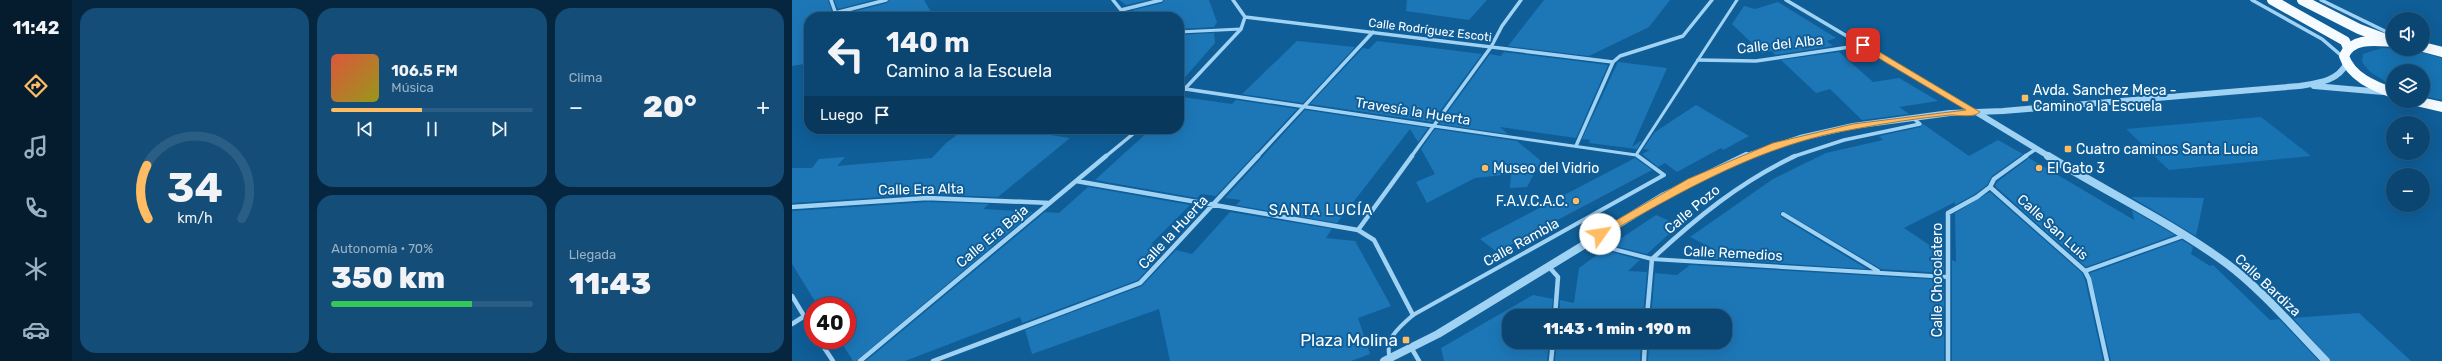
<!DOCTYPE html>
<html lang="es">
<head>
<meta charset="utf-8">
<style>
  :root { --surface:#0b4672; --page:#144d77; --text:#f1f3f6; --muted:#9ab1c4; --line:#2b5e84; --accent:#ffbc63 }
  body { margin:0; font-family:Rubik,sans-serif; background:var(--page); color:var(--text); height:100vh; display:flex; flex-direction:column; font-size:15px; white-space:nowrap }
  * { box-sizing:border-box; margin:0 }
  p { font-size:13px; color:var(--muted) }
  .icon { flex:none; width:22px; height:22px; fill:none; stroke:currentColor; stroke-width:2; stroke-linecap:round; stroke-linejoin:round }
  .map { position:relative; flex:1; overflow:hidden }
  .details { display:flex; flex-direction:column; gap:8px; padding:8px; background:#06263f; width:720px }
  .details>* { flex:none }
  .guide { position:absolute; left:12px; top:12px; width:380px; height:122px; border-radius:16px; box-shadow:0 4px 16px #0002,0 0 0 1px var(--line); background:#0b4672; color:var(--text); overflow:hidden }
  .controls { position:absolute; left:1594px; top:12px; display:grid; gap:8px }
  .controls a { display:grid; place-items:center; width:44px; height:44px; border-radius:50%; background:var(--surface); box-shadow:0 4px 16px #0002,0 0 0 1px var(--line); font-size:20px }
  .speed { position:absolute; left:12px; top:297px; display:flex; gap:8px; font-size:20px; font-weight:700; text-align:center }
  .speed>* { display:grid; place-content:center; width:52px; height:52px; border-radius:50%; background:var(--surface); box-shadow:0 4px 16px #0002,0 0 0 1px var(--line); line-height:1 }
  .speed .limit { border:6px solid #d22; background:#fff; color:#111 }
  .pin { position:absolute; display:grid; place-items:center; width:34px; height:34px; color:#fff; margin:-17px; border-radius:8px; box-shadow:0 2px 6px #0006 }
  .me { position:absolute; width:44px; margin:-22px; rotate:58deg; stroke-linejoin:round; filter:drop-shadow(0 0 3px #0008) }
  .turn { display:flex; align-items:center; gap:14px; height:84px; padding:0 16px; font-size:18px }
  .turn .icon { width:52px; height:52px; stroke-width:2.5 }
  .turn b { display:block; font-size:28px; line-height:34px }
  .then { display:flex; align-items:center; height:38px; padding:0 16px; background:#0003; gap:8px; font-size:15px }
  .big { font-size:30px; font-weight:800; line-height:1.1 }
  .details .card { flex:1; display:flex; flex-direction:column; justify-content:center; gap:6px; min-width:0; padding:0 14px; border-radius:16px; background:var(--page) }
  .details .dial { align-items:center; gap:0 }
  .dial svg { height:104px; overflow:visible; fill:none; stroke:var(--line); stroke-width:7; stroke-linecap:round; text-anchor:middle }
  .dial text { fill:var(--text); stroke:none }
  .song { display:flex; align-items:center; gap:12px }
  .cover { width:48px; height:48px; border-radius:6px; background:linear-gradient(135deg,hsl(10 70% 55%),hsl(60 70% 35%)) }
  .played { height:4px; border-radius:2px; background:linear-gradient(90deg,var(--accent) 45%,var(--line) 45%) }
  .keys { display:flex; justify-content:space-around; direction:ltr }
  .heat { display:flex; justify-content:space-between; align-items:center; font-size:22px; direction:ltr }
  .charge { height:6px; border-radius:3px; background:linear-gradient(90deg,#34c759 70%,var(--line) 0) }
  .details .tiles { flex:1; display:grid; gap:8px; grid-template-columns:repeat(3,1fr) }
  .card:first-child { grid-row:span 2 }
  .trip { position:absolute; left:710px; top:309px; width:230px; height:40px; border-radius:16px; background:var(--surface); box-shadow:0 4px 16px #0002,0 0 0 1px var(--line); font-weight:800; line-height:40px; text-align:center }
  main { display:flex; flex:1; min-height:0 }
  .tab-bar { display:flex; flex-direction:column; width:72px; justify-content:space-around; align-items:center; background:#041c2e; color:var(--muted) }
  .tab-bar .icon { width:28px; height:28px }
  .tab-bar .current { color:var(--accent) }
  .tab-bar b { font-size:18px; color:var(--text) }
  .map>svg:first-child { display:block }
  .green { fill:#1773b2 }
  .building { fill:#1d77b7 }
  .lines { fill:none; stroke-linecap:round; stroke-linejoin:round }
  .pedestrian-far1 { stroke:#a0d2f4; stroke-width:3 }
  .pedestrian { stroke:#a0d2f4; stroke-width:4 }
  .minor-far1 { stroke:#a0d2f4; stroke-width:3.5 }
  .minor { stroke:#a0d2f4; stroke-width:4.5 }
  .tertiary-far1 { stroke:#a0d2f4; stroke-width:6 }
  .tertiary { stroke:#a0d2f4; stroke-width:8 }
  .trunk { stroke:#f6fbff; stroke-width:10 }
  .route { fill:#ffbc63; stroke:#a67a40 }
  .poi-dot { fill:#ffbc63; stroke:#0f5e98; stroke-width:1.5 }
  .labels { text-anchor:middle; stroke-width:4; stroke-linejoin:round; paint-order:stroke }
  .far-street-label { font-size:12px; fill:#fff; stroke:#0f5e98 }
  .street-label { font-size:14px; fill:#fff; stroke:#0f5e98 }
  .poi-label { font-size:14px; fill:#fff; stroke:#0f5e98; text-anchor:start }
  .neighbourhood-label { font-size:15px; letter-spacing:1px; fill:#fff; stroke:#0f5e98 }
  .near-poi-label { font-size:17px; fill:#fff; stroke:#0f5e98; text-anchor:end }
</style>
</head>
<body>
<main>
<nav class="tab-bar">
<b>11:42</b>
<svg class="icon current" aria-label="directions" viewBox="0 0 24 24"><path d="M12 3l9 9-9 9-9-9zM9 14v-3h6M13 9l2 2-2 2"/></svg>
<svg class="icon" aria-label="music" viewBox="0 0 24 24"><path d="M9 18V5l10-2v13"/><circle cx="6" cy="18" r="3"/><circle cx="16" cy="16" r="3"/></svg>
<svg class="icon" aria-label="phone" viewBox="0 0 24 24"><path d="M5 4h4l2 5-3 2q2 4 5 5l2-3 5 2v4C11 20 4 13 5 4z"/></svg>
<svg class="icon" aria-label="climate" viewBox="0 0 24 24"><path d="M12 3v18M4 7l16 10M4 17L20 7"/></svg>
<svg class="icon" aria-label="car" viewBox="0 0 24 24"><path d="M5 17H2v-5l4-1 3-4h7l3 4 3 1v5h-3M9 17h6M6 11h13"/><circle cx="7" cy="17" r="2"/><circle cx="17" cy="17" r="2"/></svg>
</nav>
<section class="details">
<div class="tiles">
<div class="card dial"><svg viewBox="0 0 100 80">
<path d="M14 69A42 42 0 1 1 86 69"/>
<path d="M14 69A42 42 0 0 1 13 28" stroke="#ffbc63"/>
<text x="50" y="56" font-size="32" font-weight="700">34</text>
<text x="50" y="72" font-size="11">km/h</text>
</svg></div>
<div class="card">
<div class="song"><i class="cover"></i><div><b>106.5 FM</b><p>Música</p></div></div>
<div class="played"></div>
<div class="keys"><svg class="icon" aria-label="previous" viewBox="0 0 24 24"><path d="M18 5L8 12l10 7zM5 5v14"/></svg><svg class="icon" aria-label="pause" viewBox="0 0 24 24"><path d="M8 5v14M16 5v14"/></svg><svg class="icon" aria-label="next" viewBox="0 0 24 24"><path d="M6 5l10 7-10 7zM19 5v14"/></svg></div>
</div>
<div class="card"><p>Clima</p>
<div class="heat"><a>−</a><b class="big">20°</b><a>+</a></div>
</div>
<div class="card"><p>Autonomía · 70%</p><b class="big">350 km</b><div class="charge"></div></div>
<div class="card"><p>Llegada</p><b class="big">11:43</b></div>
</div>
</section>
<div class="map">
<svg width="1650" height="361" viewBox="0 0 1650 361">
  <rect width="100%" height="100%" fill="#0f5e98"/>
  <path class="green" d="M 1590,48 L 1617,49 L 1650,58 L 1650,100 L 1631,96 L 1631,71 L 1601,71 L 1601,86 L 1578,72 L 1570,62 L 1571,54 Z
    M 1469,117 L 1519,156 L 1377,170 L 1334,129 Z"/>
  <path class="building" d="M 0,0 L 36,0 L 42,17 L 17,17 L 17,63 L 0,66 Z
    M 42,0 L 81,0 L 46,9 Z
    M 97,0 L 132,0 L 142,17 L 48,17 L 48,15 L 95,3 Z
    M 327,0 L 356,0 L 334,5 Z
    M 372,0 L 417,0 L 425,22 L 422,27 L 387,29 L 387,17 L 351,17 L 341,10 L 370,3 Z
    M 615,0 L 695,0 L 677,20 L 614,11 Z
    M 752,0 L 878,0 L 857,27 L 797,56 L 716,46 Z
    M 986,2 L 1044,38 L 1035,41 L 1041,46 L 983,55 L 980,51 L 970,53 L 940,24 L 952,6 L 963,9 Z
    M 422,33 L 423,43 L 387,84 L 387,35 Z
    M 505,41 L 563,47 L 511,103 L 450,94 Z
    M 585,41 L 690,54 L 640,122 L 518,104 L 571,48 L 577,49 Z
    M 712,52 L 816,65 L 784,138 L 708,127 L 716,134 L 647,124 L 698,54 L 709,56 Z
    M 1047,52 L 1081,82 L 1107,78 L 1146,101 L 1107,107 L 1117,114 L 1070,120 L 1038,89 L 1024,93 L 989,60 Z
    M 826,62 L 875,68 L 840,147 L 850,140 L 845,149 L 797,143 L 798,140 L 790,139 Z
    M 390,97 L 440,104 L 444,100 L 505,109 L 424,196 L 409,194 L 405,198 L 303,180 L 359,129 L 387,129 L 387,98 Z
    M 904,105 L 957,136 L 931,150 L 929,148 L 885,172 L 873,163 L 866,167 L 850,154 L 858,150 L 851,149 L 863,132 Z
    M 513,110 L 636,128 L 626,142 L 618,129 L 545,223 L 444,205 L 449,200 L 433,198 Z
    M 1131,124 L 1177,156 L 1206,140 L 1231,154 L 1200,176 L 1195,185 L 1183,194 L 1163,205 L 1163,202 L 1112,228 L 1152,255 L 1152,273 L 1089,269 L 991,211 L 988,213 L 989,217 L 1075,269 L 907,258 L 920,248 L 898,237 L 981,179 L 1034,153 L 1091,140 L 1087,136 L 1129,127 Z
    M 174,129 L 210,129 L 225,134 L 252,134 L 278,138 L 206,197 L 135,194 L 0,203 L 0,168 L 20,168 L 27,159 L 53,157 L 45,166 L 140,158 L 155,142 Z
    M 643,129 L 725,141 L 749,161 L 735,187 L 718,188 L 719,174 L 683,178 L 635,203 L 624,182 L 643,174 L 629,149 Z
    M 843,158 L 860,170 L 705,252 L 688,239 Z
    M 1237,158 L 1342,220 L 1340,210 L 1383,235 L 1294,267 L 1203,186 L 1205,182 Z
    M 296,187 L 398,205 L 359,244 L 375,248 L 346,280 L 230,323 L 228,317 L 113,361 L 74,361 L 253,212 L 267,213 Z
    M 1198,192 L 1290,273 L 1293,280 L 1311,361 L 1160,361 L 1160,260 L 1164,262 L 1163,213 Z
    M 1339,197 L 1412,198 L 1404,236 L 1371,216 Z
    M 135,202 L 197,204 L 191,209 L 241,212 L 64,361 L 61,361 L 48,340 L 55,340 L 55,306 L 26,306 L 0,264 L 0,211 Z
    M 438,212 L 540,229 L 534,238 L 563,241 L 599,306 L 566,318 L 578,354 L 559,361 L 378,361 L 367,309 L 240,354 L 233,330 L 350,286 L 384,250 L 400,254 Z
    M 864,215 L 887,225 L 855,254 L 819,245 Z
    M 1390,240 L 1401,247 L 1399,254 L 1418,266 L 1421,265 L 1478,320 L 1487,319 L 1527,361 L 1319,361 L 1298,273 Z
    M 812,250 L 848,260 L 836,271 L 855,272 L 851,316 L 767,316 L 768,300 L 782,303 L 787,268 Z
    M 898,265 L 1152,280 L 1152,361 L 856,361 L 857,342 L 933,342 L 933,316 L 859,316 L 863,273 L 885,275 Z
    M 741,295 L 761,299 L 759,316 L 717,316 L 717,342 L 757,342 L 755,361 L 652,361 L 649,348 Z
    M 1567,313 L 1619,361 L 1539,361 L 1501,318 Z
    M 765,342 L 849,342 L 848,361 L 763,361 Z"/>
  <g class="lines">
    <path class="pedestrian-far1" d="M 387,32 L 449,29
      M 642,126 L 844,155 L 847,157
      M 844,155 L 945,0"/>
    <path class="pedestrian" d="M 991,214 L 1086,271
      M 798,243 L 860,259 L 1156,277
      M 1293,271 L 1391,236
      M 598,359 C 592,339 607,327 621,315 L 872,175 L 846,156"/>
    <path class="minor-far1" d="M 39,0 L 45,17
      M 321,0 L 329,10 L 369,0
      M 994,0 L 1183,112
      M 1460,0 L 1530,39 L 1551,57
      M 1529,0 L 1601,35
      M 43,13 L 94,0
      M 453,17 L 821,62
      M 906,60 L 964,61 L 1071,45
      M 387,88 L 642,126
      M 387,95 L 449,29 L 453,17 L 441,0
      M 784,146 L 821,62 L 828,56 L 891,36 L 920,0
      M 313,157 L 347,129
      M 465,157 L 581,32
      M 619,157 L 699,47 L 710,26 L 729,0
      M 1000,157 L 1052,140 L 1128,124 L 1121,118
      M 1232,157 L 1244,149"/>
    <path class="minor" d="M 284,181 L 566,230 L 582,240 L 621,315
      M 1198,187 L 1293,271 L 1297,279 L 1315,361
      M 0,207 L 135,198 L 258,203
      M 566,230 L 620,156
      M 758,268 L 766,277 L 763,316
      M 0,296 L 21,331
      M 855,316 L 860,259 C 904,218 948,182 1003,156
      M 0,324 L 11,317
      M 27,340 L 41,361
      M 620,349 L 627,361
      M 68,361 L 314,156
      M 141,361 L 348,283 L 466,156
      M 759,361 L 761,342
      M 852,361 L 853,342
      M 1156,361 L 1156,213 L 1185,197 L 1198,187 L 1202,179 L 1234,156"/>
    <path class="tertiary-far1" d="M 1522,86 L 1591,92
      M 1184,112 L 1258,157
      M 952,157 L 1008,138 L 1061,126 L 1158,113 L 1211,111 L 1507,86 C 1526,83 1545,82 1555,63"/>
    <path class="tertiary" d="M 1256,156 C 1315,192 1378,222 1434,263 C 1469,289 1503,329 1534,361
      M 592,361 L 646,334 L 872,196 L 954,156"/>
    <path class="trunk" d="M 1480,0 L 1553,41 L 1556,48
      M 1510,0 L 1567,29 L 1591,38
      M 1601,42 C 1584,41 1560,37 1552,56 C 1559,77 1582,86 1601,93
      M 1631,47 L 1650,52
      M 1624,101 L 1650,107"/>
  </g>
  <path class="route" d="M 1068,44 L 1074,44 L 1188,112 C 1182,118 1167,115 1158,115 C 1127,118 1094,123 1063,129 C 970,144 892,190 811,236 L 804,236 L 804,232 L 896,179 L 981,143 L 1061,124 L 1174,110 L 1068,47 Z"/>
  <g class="poi-dot">
    <rect x="1229" y="94" width="8" height="8" rx="2"/>
    <rect x="1272" y="145" width="8" height="8" rx="2"/>
    <circle cx="693" cy="168" r="4"/>
    <circle cx="1247" cy="168" r="4"/>
    <circle cx="784" cy="201" r="4"/>
    <rect x="610" y="336" width="8" height="8" rx="2"/>
  </g>
  <g class="labels">
    <g class="far-street-label">
      <text transform="translate(638 30) rotate(7)" y="4">Calle Rodríguez Escoti</text>
    </g>
    <g class="street-label">
      <text transform="translate(988 44) rotate(-6)" y="5">Calle del Alba</text>
      <text transform="translate(621 111) rotate(9)" y="5">Travesía la Huerta</text>
      <text transform="translate(129 189) rotate(-1)" y="5">Calle Era Alta</text>
      <text transform="translate(900 209) rotate(-40)" y="5">Calle Pozo</text>
      <text transform="translate(1261 227) rotate(42)" y="5">Calle San Luis</text>
      <text transform="translate(381 232) rotate(-47)" y="5">Calle la Huerta</text>
      <text transform="translate(200 236) rotate(-40)" y="5">Calle Era Baja</text>
      <text transform="translate(729 242) rotate(-29)" y="5">Calle Rambla</text>
      <text transform="translate(941 253) rotate(3)" y="5">Calle Remedios</text>
      <text transform="translate(1145 280) rotate(-90)" y="5">Calle Chocolatero</text>
      <text transform="translate(1476 285) rotate(43)" y="5">Calle Bardiza</text>
    </g>
    <g class="poi-label">
      <text x="1241" y="95">Avda. Sanchez Meca -<tspan x="1241" dy="16">Camino a la Escuela</tspan></text>
      <text x="1284" y="154">Cuatro caminos Santa Lucia</text>
      <text x="701" y="173">Museo del Vidrio</text>
      <text x="1255" y="173">El Gato 3</text>
      <text x="776" y="206" text-anchor="end">F.A.V.C.A.C.</text>
    </g>
    <g class="neighbourhood-label">
      <text x="529" y="215">SANTA LUCÍA</text>
    </g>
    <g class="near-poi-label">
      <text x="606" y="346">Plaza Molina</text>
    </g>
  </g>
</svg>
<div class="controls">
<a><svg class="icon" aria-label="sound" viewBox="0 0 24 24"><path d="M4 9h4l5-4v14l-5-4H4zM17 9q2 3 0 6"/></svg></a>
<a><svg class="icon" aria-label="layers" viewBox="0 0 24 24"><path d="M12 4l9 5-9 5-9-5zM3 14l9 5 9-5"/></svg></a>
<a>+</a>
<a>−</a>
</div>
<div class="speed"><div class="limit">40</div></div>
<div class="pin" style="left:1071px;top:45px;background:#d93025"><svg class="icon" aria-label="arrive" viewBox="0 0 24 24"><path d="M6 21V4h12l-3 4 3 4H6"/></svg></div>
<svg class="me" style="left:808px;top:234px" viewBox="-20 -20 40 40"><circle r="19" fill="#fff"/><path d="M0-13L10 11 0 6-10 11z" fill="#ffbc63"/></svg>
<div class="trip">11:43 · 1 min · 190 m</div>
<div class="guide">
<div class="turn"><svg class="icon" aria-label="left" viewBox="0 0 24 24"><path d="M17 20v-9H6M10 6l-5 5 5 5"/></svg><div><b>140 m</b>Camino a la Escuela</div></div>
<div class="then">Luego<svg class="icon" aria-label="arrive" viewBox="0 0 24 24"><path d="M6 21V4h12l-3 4 3 4H6"/></svg></div>
</div>
</div>
</main>
</body>
</html>
